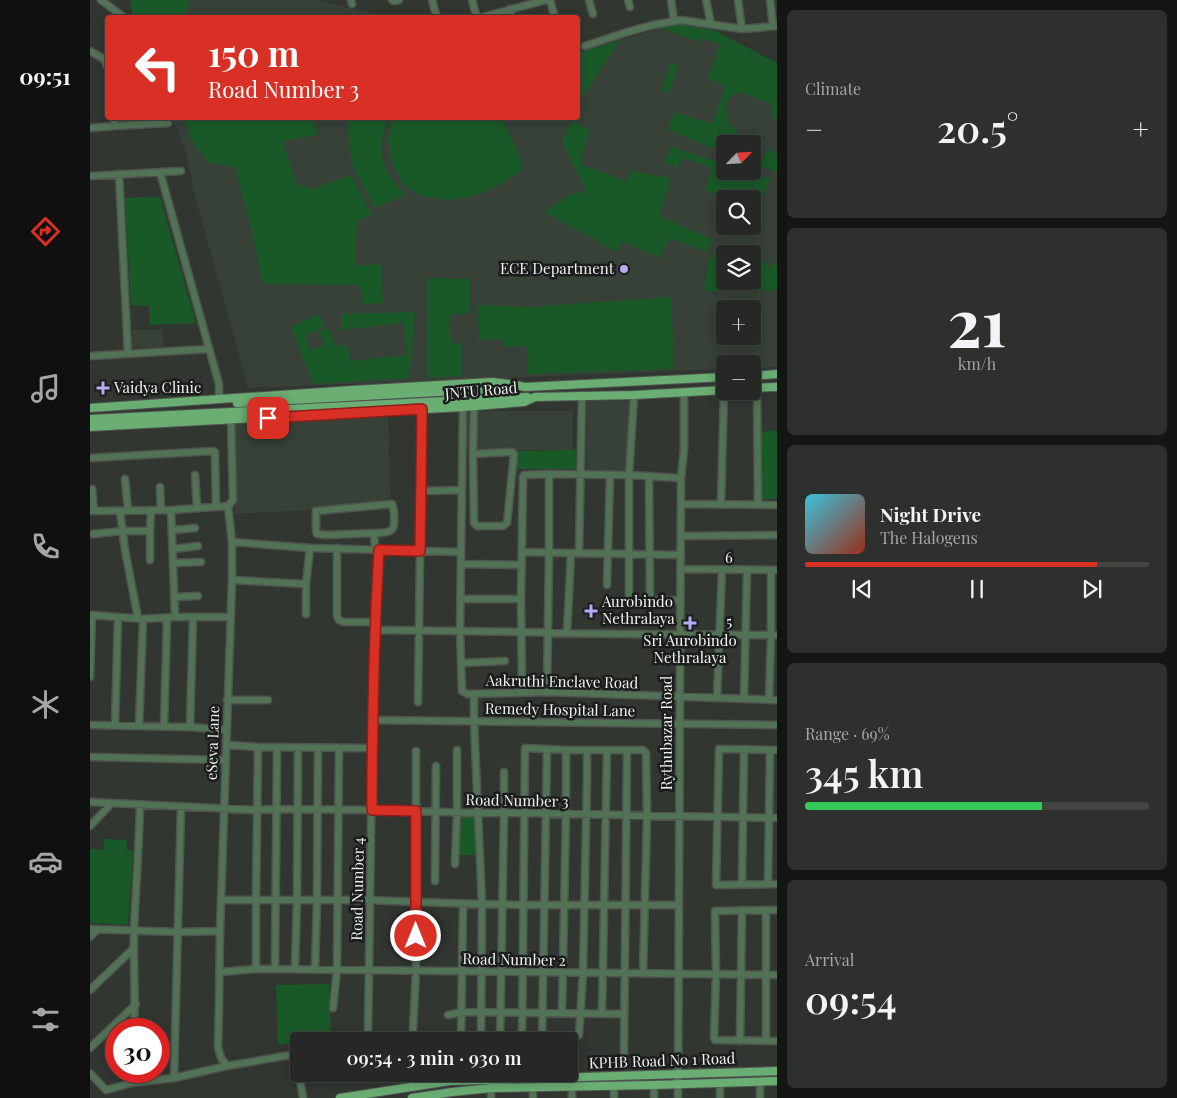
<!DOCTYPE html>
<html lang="en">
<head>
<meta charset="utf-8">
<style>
  :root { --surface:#252825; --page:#2d302d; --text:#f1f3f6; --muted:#a3a6a7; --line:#424442; --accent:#d93025 }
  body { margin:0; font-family:"Playfair Display",serif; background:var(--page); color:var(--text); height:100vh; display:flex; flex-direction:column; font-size:19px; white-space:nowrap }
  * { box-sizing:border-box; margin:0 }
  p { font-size:16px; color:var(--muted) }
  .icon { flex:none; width:28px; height:28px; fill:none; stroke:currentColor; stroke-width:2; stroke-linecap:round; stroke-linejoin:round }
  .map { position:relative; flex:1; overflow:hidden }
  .side { display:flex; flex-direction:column; gap:10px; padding:10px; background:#141614; width:400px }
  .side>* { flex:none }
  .banner { position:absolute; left:15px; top:15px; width:475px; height:105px; border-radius:5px; box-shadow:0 2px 12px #0003,0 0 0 1px var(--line); background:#d93025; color:#fff; overflow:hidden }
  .needle { width:32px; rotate:65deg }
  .tools { position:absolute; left:626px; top:135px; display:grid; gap:10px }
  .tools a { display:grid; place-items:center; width:45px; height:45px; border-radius:5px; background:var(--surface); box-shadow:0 2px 12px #0003,0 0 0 1px var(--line); font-size:25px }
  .speed { position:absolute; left:15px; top:1018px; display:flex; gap:10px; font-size:25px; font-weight:700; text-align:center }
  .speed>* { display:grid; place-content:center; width:65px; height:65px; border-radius:50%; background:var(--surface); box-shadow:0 2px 12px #0003,0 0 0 1px var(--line); line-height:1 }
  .speed .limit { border:8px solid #d22; background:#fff; color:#111 }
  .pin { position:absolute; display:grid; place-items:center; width:42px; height:42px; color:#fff; margin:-21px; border-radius:10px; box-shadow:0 2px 8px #0006 }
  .me { position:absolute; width:55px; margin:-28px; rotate:0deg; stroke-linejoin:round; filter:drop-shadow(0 0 4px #0008) }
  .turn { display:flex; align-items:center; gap:18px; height:105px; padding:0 20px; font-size:22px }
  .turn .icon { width:65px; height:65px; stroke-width:2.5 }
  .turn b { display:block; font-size:35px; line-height:42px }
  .big { font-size:38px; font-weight:600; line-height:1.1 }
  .side .widget { flex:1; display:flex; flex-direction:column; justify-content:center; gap:8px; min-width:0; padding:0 18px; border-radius:8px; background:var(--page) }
  .side .dial { align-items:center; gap:0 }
  .dial b { font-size:65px; line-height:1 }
  .song { display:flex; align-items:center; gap:15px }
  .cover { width:60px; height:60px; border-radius:8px; background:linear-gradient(135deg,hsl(190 70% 55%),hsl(10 70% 35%)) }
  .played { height:5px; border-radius:2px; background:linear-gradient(90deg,var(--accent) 85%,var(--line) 85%) }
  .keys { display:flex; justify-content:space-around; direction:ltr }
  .heat { display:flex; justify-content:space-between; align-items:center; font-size:28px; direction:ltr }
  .charge { height:8px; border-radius:4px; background:linear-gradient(90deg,#34c759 69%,var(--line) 0) }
  .trip { position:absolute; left:200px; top:1032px; width:288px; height:50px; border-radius:5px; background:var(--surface); box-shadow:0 2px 12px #0003,0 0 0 1px var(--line); font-weight:600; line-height:50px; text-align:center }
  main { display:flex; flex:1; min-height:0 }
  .tab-bar { display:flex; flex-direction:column; width:90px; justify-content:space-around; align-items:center; background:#0f100f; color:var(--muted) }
  .tab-bar .icon { width:35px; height:35px }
  .tab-bar .active { color:var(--accent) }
  .tab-bar b { font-size:22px; color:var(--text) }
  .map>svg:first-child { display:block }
  .built { fill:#374138; fill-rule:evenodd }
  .green { fill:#195928; fill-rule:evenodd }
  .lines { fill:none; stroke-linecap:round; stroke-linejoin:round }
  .minor-casing { stroke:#4f544f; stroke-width:9 }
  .major-casing { stroke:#4f544f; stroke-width:10 }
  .minor { stroke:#527256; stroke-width:6 }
  .major { stroke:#6aae74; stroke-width:8 }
  .route-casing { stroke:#8d1f18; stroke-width:12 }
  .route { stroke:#d93025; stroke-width:9 }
  .poi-dot { fill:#b7abf8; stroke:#1a1d1b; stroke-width:2 }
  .labels { text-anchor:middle; stroke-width:5; stroke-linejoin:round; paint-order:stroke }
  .poi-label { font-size:15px; fill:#eff2ef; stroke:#1a1d1b; text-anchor:start }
  .street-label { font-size:15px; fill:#eff2ef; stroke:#1a1d1b }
</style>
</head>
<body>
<main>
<nav class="tab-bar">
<b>09:51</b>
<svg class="icon active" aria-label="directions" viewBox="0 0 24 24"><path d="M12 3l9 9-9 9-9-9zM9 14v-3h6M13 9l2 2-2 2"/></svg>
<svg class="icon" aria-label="music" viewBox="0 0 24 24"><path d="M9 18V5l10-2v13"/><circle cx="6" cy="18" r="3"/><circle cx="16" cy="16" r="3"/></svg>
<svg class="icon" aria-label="phone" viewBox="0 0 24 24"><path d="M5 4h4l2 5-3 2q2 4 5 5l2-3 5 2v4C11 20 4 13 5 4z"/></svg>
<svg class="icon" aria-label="climate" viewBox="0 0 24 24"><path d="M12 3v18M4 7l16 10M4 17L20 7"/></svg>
<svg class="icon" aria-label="car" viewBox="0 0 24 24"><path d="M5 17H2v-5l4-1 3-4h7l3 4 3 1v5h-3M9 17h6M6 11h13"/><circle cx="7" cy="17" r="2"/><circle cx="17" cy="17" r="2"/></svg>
<svg class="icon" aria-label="filters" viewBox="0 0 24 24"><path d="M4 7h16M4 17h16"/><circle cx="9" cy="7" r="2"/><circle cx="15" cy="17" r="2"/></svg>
</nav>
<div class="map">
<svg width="687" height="1098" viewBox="0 0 687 1098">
  <rect width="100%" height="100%" fill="#313631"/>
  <path class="built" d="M 40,0 L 227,0 L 298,17 L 43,17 Z
    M 591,22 L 626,31 L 687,63 L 687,367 L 663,368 L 662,364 L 635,364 L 635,369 L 158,388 L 104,192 L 95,149 L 82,118 L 488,118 L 488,53 ZM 635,144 L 662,144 L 662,171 L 635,171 ZM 635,199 L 662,199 L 662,226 L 635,226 ZM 635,254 L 662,254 L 662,281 L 635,281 ZM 635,309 L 662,309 L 662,336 L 635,336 Z
    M 42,330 L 73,330 L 73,347 L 42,348 Z
    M 497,401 L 539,401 L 537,472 L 496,471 Z
    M 377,411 L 483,411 L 483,450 L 377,450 Z
    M 298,417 L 301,508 L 215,510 L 145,514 L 139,423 L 209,419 Z"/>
  <path class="green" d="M 40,0 L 101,0 L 94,17 L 43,18 Z
    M 588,24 L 626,31 L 687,63 L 687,119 L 683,118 L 681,104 L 651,92 L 641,96 L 636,103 L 638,122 L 647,132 L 645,137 L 633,133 L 623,149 L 578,129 L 585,112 L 622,124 L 635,87 L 617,78 L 621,70 L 630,44 L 611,38 L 609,42 L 570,28 Z
    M 530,40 L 490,101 L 488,97 L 488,53 Z
    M 581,63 L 588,65 L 579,93 L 571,90 Z
    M 94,118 L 222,118 L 227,135 L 193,141 L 206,184 L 223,189 L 261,175 L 282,215 L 267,221 L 265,266 L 291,264 L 292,280 L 293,303 L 273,304 L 269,285 L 173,284 L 166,249 L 145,167 L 119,163 L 101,141 Z
    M 269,118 L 298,118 C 286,153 290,169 316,195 L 285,208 L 262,164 L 257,121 Z
    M 301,118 L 411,118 L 423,142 L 430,158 L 433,169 L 416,181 L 397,191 L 376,198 L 355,200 L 331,196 L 313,185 L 302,163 L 298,139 Z
    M 482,121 L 499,131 L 490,164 L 536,181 L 542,171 L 580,178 L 570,216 L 623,240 L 616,252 L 580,238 L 569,258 L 532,241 L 527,252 L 454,212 L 479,195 L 496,191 L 472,141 Z
    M 581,147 L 635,164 L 635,171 L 657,171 L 681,179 L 665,210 L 663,209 L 662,199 L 637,199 L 615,190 L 622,168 L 593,158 L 587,167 L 574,162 Z
    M 677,149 L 687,153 L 687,172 L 670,166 Z
    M 70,197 L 106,323 L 60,325 L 59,306 L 41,305 L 35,198 Z
    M 629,244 L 665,248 L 665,253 L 679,267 L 687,262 L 687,290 L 614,291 L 618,263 ZM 635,254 L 662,254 L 662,281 L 635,281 Z
    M 337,278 L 379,279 L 380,313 L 359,315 L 361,343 L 371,344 L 372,376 L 337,378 Z
    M 581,297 L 584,369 L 438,374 L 437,346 L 414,347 L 413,339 L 389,340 L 388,305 L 439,307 Z
    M 325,312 L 319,378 L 223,384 L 201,327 L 228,314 L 235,326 L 215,336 L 221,350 L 235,345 L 228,332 L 238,328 L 246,346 L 257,345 L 260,361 L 317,355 L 314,323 L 251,330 L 251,314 Z
    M 687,430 L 687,499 L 672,499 L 670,432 Z
    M 486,450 L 486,469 L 422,469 L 423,451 Z
    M 367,815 L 390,815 L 390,855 L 368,855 Z
    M 14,839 L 37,840 L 36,850 L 43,850 L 38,925 L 0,923 L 0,849 L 19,850 L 14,850 Z
    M 239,984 L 241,1041 L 209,1041 L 209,1043 L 188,1044 L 186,985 Z"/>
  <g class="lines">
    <defs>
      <path id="minor" d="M 11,0 L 35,18
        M 261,0 L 262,4
        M 302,0 L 304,1 L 309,0
        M 342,0 L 347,18
        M 382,0 L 387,18
        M 460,0 L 465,18
        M 499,0 L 503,14
        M 538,0 L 540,7
        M 581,0 L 584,21
        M 616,0 L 621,24
        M 648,0 L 652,29
        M 680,0 L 683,26
        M 420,9 L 422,18
        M 389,18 L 456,0
        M 495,46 L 537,32 L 563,25 L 591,20 L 652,29 L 687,26
        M 0,51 L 14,59 L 18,55
        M 14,59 L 18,68
        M 24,118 L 25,126 L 78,123
        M 0,128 L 25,126
        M 70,172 L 129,384 L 129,399
        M 29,174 L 38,354
        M 0,176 L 91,171
        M 0,356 L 119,349
        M 667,388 L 668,505
        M 373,407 L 370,631 L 372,691 L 377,694 L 457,692 L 687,700
        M 383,454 L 422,452 L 424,454 L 417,523 L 413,526 L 387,526 L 384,523 L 383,454 L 384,406
        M 0,458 L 123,451 L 125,452 L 126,507
        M 105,475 L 107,508
        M 559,476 L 560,601
        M 35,479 L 38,510
        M 70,487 L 71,510
        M 2,489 L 4,511
        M 330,491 L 372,490
        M 592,504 L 687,505
        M 631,504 L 634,391
        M 81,510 L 85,617
        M 0,511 L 81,510 L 138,506
        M 30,511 L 35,550 L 48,618
        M 82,530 L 105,528
        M 60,531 L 60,560
        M 284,533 C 288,533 296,533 300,531 C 307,528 304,510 302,504 L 226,511 L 226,530 L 227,534 L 237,535 L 284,533 L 285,550
        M 3,534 L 32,531 L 60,531 L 61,510
        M 591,536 L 687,535
        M 142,542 L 220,548 L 371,552
        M 247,548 L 247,616 L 249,620 L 254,622 L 285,622
        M 83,549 L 108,546
        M 432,552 L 591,555
        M 489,553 L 492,395
        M 83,563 L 111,562
        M 371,564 L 432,565
        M 591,569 L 687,570
        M 142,580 L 216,584
        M 517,585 L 520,475
        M 84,597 L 108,596
        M 370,599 L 431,599
        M 523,601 L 591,600
        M 539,601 L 539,475 L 544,395
        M 216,614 L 216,584 L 220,548
        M 0,615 L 53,619 L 85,617 L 141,617
        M 285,630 L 432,632 L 528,634 L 687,635
        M 477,632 L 481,553
        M 372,663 L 415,661
        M 0,677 L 2,615
        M 432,692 L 431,599 L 433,477 L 434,475 L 459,474 L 539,475 L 591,478
        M 457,692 L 459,553 L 459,474
        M 384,694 L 384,722 L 392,904 L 391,1041
        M 627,698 L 632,570
        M 654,699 L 657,570
        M 137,700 L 178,700
        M 679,700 L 681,635 L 681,570
        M 328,702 L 332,409
        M 283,720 L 687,725
        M 0,725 L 100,727 L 136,730
        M 25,725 L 28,618
        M 49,726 L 53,619
        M 74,726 L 77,618
        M 100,727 L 103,618
        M 137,745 L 168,747 L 282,748
        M 687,750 L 629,749 L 626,885 L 687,884
        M 0,757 L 135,760
        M 0,802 L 167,810 L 187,809 L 282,810 L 388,813 L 434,813 L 687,818
        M 0,826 L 21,804
        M 365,864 L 367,812 L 367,750
        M 345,881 L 346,766
        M 652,884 L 654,749
        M 678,884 L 680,750
        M 131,900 L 280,900 L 326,902 L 433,905 L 589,905
        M 687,910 L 625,911 L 626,975 L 624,1037 L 625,1040 L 627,1040 L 687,1041
        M 0,929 L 88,932 L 130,931
        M 0,937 L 8,929
        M 166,969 L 166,899 L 168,747
        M 185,969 L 187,748
        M 205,969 L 207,899 L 208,748
        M 225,969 L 227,899 L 228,748
        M 130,972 L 166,969 L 185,969 L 687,975
        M 0,990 L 44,948
        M 243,1008 L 247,970 L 249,748
        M 472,1013 L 476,814 L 476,750
        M 512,1013 L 517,750
        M 358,1015 L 372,1012 L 534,1014
        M 44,1029 C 46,995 43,962 44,928 C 46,887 49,846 50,805
        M 323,1030 L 326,971 L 326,751
        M 278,1031 C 281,871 281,710 289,550
        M 489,1035 L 493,973 L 497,778 L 497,750
        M 676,1040 L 676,911
        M 371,1041 L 373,904
        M 410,1041 L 414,813 L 414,772
        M 432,1041 L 435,748 L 476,750 L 553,750 L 556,753 L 557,816 L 553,974
        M 452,1041 L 457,749
        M 650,1041 L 652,910
        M 0,1048 L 46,1004
        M 534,1052 L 537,750
        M 137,1066 L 131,1058 L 128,1047 L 129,1006 L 130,931 L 142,580 L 142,542 L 138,506 L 143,500 L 141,420
        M 0,1073 L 16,1090 L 42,1083 L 84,1078 L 137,1066 L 206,1054 L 209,1072
        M 209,1074 L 213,1098
        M 84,1078 L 91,807
        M 42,1083 L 42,1071
        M 630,1083 L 630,1098
        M 482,1086 L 482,1098
        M 401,1088 L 401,1098
        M 443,1098 L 443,1087
        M 524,1098 L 524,1086
        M 564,1098 L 564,1085
        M 588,1098 L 591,478 L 594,449 L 594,392
        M 670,1098 L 670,1081"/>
      <path id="major" d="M 662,376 L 687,374
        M 662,388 L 687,387
        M 147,403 L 422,388
        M 0,408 L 262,390 L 402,382 L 420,384 L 435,387 L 635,377
        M 0,419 L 437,397
        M 0,427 L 373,407 L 434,402 L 445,397 L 544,395 L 635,390
        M 250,1098 L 360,1081 L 687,1071
        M 322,1098 L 362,1092 L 401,1088 L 564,1085 L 687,1081"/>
    </defs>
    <use href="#minor" class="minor-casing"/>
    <use href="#major" class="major-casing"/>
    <use href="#minor" class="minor"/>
    <use href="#major" class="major"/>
  </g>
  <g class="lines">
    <defs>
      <path id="route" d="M 178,418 L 332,409 L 330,551 L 289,550 C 284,637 282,723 282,810 L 326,811 L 326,936"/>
    </defs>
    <use href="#route" class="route-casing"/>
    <use href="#route" class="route"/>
  </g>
  <g class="poi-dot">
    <circle cx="534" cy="269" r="5"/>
    <path d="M10.5 380.5h5v5h5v5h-5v5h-5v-5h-5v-5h5z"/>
    <path d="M498.5 603.5h5v5h5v5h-5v5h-5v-5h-5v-5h5z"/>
    <path d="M597.5 615.5h5v5h5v5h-5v5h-5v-5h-5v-5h5z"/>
  </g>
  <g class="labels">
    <g class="poi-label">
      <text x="524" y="274" text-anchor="end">ECE Department</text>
      <text x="24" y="393">Vaidya Clinic</text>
      <text x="512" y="607">Aurobindo<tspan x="512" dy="17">Nethralaya</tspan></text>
      <text x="600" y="646" text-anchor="middle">Sri Aurobindo<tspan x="600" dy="17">Nethralaya</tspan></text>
    </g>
    <g class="street-label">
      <text transform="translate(391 391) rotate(-5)" y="5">JNTU Road</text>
      <text x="639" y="563">6</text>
      <text x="639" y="627">5</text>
      <text transform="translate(472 682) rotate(1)" y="5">Aakruthi Enclave Road</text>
      <text transform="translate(470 710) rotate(1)" y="5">Remedy Hospital Lane</text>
      <text transform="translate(577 733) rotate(-90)" y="5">Rythubazar Road</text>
      <text transform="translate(123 743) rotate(-88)" y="5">eSeva Lane</text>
      <text transform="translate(427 801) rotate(1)" y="5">Road Number 3</text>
      <text transform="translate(268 889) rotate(-89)" y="5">Road Number 4</text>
      <text transform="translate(424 960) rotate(1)" y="5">Road Number 2</text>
      <text transform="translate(572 1061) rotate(-2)" y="5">KPHB Road No 1 Road</text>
    </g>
  </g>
</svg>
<div class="tools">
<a><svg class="needle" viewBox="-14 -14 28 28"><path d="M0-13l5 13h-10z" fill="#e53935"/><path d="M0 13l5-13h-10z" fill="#a3a6a7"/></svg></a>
<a><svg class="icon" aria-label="search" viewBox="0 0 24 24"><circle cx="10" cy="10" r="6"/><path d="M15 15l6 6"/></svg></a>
<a><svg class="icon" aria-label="layers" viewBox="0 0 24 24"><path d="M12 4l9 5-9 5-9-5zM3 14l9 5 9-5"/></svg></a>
<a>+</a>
<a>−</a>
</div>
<div class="speed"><div class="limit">30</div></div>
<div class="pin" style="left:178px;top:418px;background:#d93025"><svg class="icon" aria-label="arrive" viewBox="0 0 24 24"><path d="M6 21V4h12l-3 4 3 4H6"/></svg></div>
<svg class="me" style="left:326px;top:936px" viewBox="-20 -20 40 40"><circle r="17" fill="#d93025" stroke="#fff" stroke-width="3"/><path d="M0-11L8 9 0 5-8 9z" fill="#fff"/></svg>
<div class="trip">09:54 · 3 min · 930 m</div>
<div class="banner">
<div class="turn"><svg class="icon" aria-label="left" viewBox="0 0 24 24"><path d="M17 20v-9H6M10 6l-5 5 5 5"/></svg><div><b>150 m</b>Road Number 3</div></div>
</div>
</div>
<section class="side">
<div class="widget"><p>Climate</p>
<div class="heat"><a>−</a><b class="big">20.5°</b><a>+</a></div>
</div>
<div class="widget dial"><b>21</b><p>km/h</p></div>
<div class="widget">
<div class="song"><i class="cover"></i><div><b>Night Drive</b><p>The Halogens</p></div></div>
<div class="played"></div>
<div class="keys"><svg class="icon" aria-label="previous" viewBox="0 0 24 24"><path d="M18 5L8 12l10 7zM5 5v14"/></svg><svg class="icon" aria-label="pause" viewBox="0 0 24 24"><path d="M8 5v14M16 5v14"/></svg><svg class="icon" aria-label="next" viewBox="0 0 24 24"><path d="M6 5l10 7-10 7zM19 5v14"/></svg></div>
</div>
<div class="widget"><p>Range · 69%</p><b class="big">345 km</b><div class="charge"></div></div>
<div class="widget"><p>Arrival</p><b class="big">09:54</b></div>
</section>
</main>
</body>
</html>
